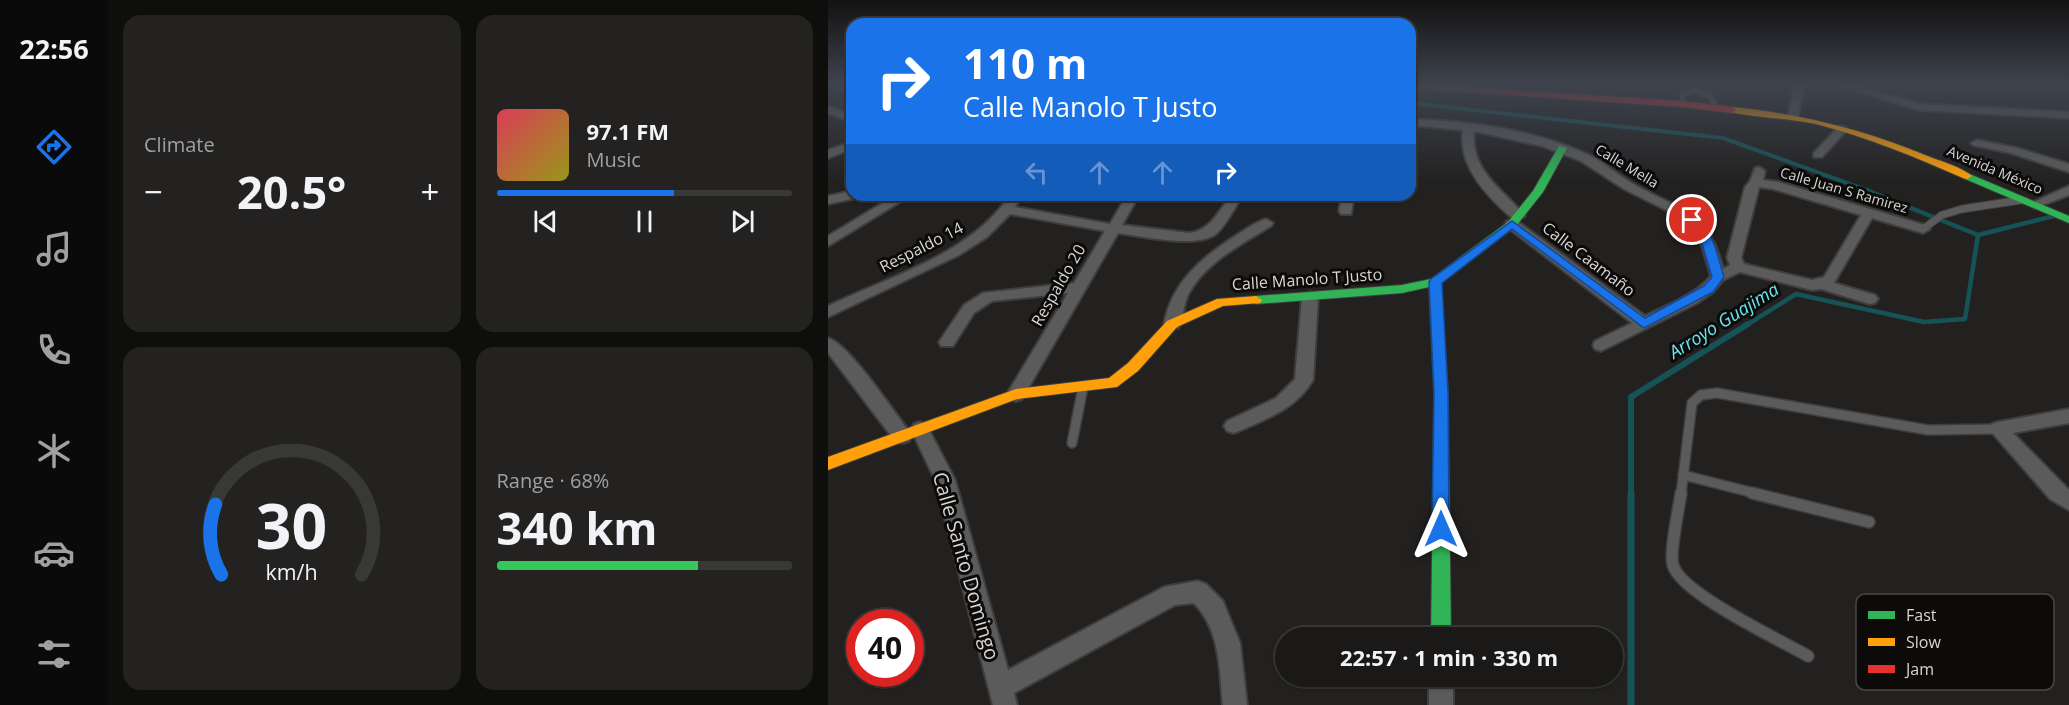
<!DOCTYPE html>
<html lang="en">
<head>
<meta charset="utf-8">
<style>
  :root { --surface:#1a1918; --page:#232221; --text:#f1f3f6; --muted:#9fa0a2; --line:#383837; --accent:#1a73e8 }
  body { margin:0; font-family:"Open Sans",sans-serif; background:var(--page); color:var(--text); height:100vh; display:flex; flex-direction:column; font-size:22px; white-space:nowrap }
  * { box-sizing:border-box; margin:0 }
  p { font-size:20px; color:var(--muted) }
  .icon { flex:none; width:33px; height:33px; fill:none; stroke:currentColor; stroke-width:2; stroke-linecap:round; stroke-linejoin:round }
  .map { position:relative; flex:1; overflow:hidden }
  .details { display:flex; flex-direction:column; gap:15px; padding:15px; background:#0e0e0d; width:720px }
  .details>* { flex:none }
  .banner { position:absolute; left:18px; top:18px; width:570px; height:183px; border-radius:18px; box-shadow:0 2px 4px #0004,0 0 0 2px var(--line); background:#1a73e8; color:#fff; overflow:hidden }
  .speed { position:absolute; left:18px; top:609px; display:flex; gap:12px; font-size:30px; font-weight:700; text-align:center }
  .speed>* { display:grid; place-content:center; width:78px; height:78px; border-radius:50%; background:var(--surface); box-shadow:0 2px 4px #0004,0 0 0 2px var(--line); line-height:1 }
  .speed .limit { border:9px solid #d22; background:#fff; color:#111 }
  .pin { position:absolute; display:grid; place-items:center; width:51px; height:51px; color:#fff; margin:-26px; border:3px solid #fff; border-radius:50%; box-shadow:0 2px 6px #0007 }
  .me { position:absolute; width:66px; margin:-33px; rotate:0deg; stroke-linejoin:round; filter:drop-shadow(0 0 4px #0008) }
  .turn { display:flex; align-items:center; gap:21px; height:126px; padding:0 18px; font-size:27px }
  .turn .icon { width:78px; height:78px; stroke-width:2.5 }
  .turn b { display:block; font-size:42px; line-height:51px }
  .lanes { display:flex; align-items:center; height:57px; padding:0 18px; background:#0003; justify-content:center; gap:30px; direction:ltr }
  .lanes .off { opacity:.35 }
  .big { font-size:45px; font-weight:700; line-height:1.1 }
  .details .tile { flex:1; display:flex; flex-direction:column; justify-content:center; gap:9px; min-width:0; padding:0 21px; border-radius:18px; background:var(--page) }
  .details .dial { align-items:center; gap:0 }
  .dial svg { height:156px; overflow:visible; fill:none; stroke:var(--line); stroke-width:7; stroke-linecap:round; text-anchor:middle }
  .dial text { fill:var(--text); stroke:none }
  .song { display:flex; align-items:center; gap:18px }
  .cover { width:72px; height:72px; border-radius:9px; background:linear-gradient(135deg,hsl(350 70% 55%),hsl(60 70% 35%)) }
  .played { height:6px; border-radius:3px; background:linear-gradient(90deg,var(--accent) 60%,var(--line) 60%) }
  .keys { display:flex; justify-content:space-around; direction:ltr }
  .heat { display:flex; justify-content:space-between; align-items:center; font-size:33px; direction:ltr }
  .charge { height:9px; border-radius:4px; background:linear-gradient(90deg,#34c759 68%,var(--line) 0) }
  .details .tiles { flex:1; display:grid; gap:15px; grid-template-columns:repeat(2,1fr) }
  .trip { position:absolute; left:447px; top:627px; width:348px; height:60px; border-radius:30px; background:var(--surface); box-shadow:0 2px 4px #0004,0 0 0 2px var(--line); font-weight:700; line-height:60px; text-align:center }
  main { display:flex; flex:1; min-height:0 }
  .tabs { display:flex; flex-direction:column; width:108px; justify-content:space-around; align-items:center; background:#0a0a0a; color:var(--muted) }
  .tabs .icon { width:42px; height:42px }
  .tabs .selected { color:var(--accent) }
  .tabs b { font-size:27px; color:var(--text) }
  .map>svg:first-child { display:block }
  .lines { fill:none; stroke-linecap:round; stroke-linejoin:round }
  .stream-far3 { stroke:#165357; stroke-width:4 }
  .stream-far2 { stroke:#165357; stroke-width:4.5 }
  .stream-far1 { stroke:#165357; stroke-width:6 }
  .stream { stroke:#165357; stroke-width:7 }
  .lane-far3-casing { stroke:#3f3e3d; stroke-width:8 }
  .lane-far2-casing { stroke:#3f3e3d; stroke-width:9 }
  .lane-far1-casing { stroke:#3f3e3d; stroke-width:12 }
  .lane-casing { stroke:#3f3e3d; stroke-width:14 }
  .street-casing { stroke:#3f3e3d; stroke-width:4 }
  .fast-casing { stroke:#3f3e3d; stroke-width:2 }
  .slow-casing { stroke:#3f3e3d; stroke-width:2 }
  .jam-casing { stroke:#3f3e3d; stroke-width:2 }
  .lane-far3 { stroke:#5b5b5b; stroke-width:5 }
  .lane-far2 { stroke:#5b5b5b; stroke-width:7 }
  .lane-far1 { stroke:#5b5b5b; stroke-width:9 }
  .lane { stroke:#5b5b5b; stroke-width:11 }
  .street { fill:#5b5b5b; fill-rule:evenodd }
  .fast { fill:#30b455; fill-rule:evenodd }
  .slow { fill:#ff9f0a; fill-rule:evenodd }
  .jam { fill:#e5322d; fill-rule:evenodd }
  .route { fill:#1a73e8; stroke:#114b97; stroke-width:1.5 }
  .labels { text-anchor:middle; stroke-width:6; stroke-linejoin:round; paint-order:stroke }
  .far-street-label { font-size:14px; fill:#d7d6d4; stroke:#0c0b0a }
  .street-label { font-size:16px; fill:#d7d6d4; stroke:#0c0b0a }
  .water-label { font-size:18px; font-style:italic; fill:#6ae5ef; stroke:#0c0b0a }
  .near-street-label { font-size:20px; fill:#d7d6d4; stroke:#0c0b0a }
  .key { fill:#0c0b0a; stroke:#494847; stroke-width:1.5 }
  .key-label { font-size:16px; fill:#d7d6d4 }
</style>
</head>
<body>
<main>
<nav class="tabs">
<b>22:56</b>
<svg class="icon selected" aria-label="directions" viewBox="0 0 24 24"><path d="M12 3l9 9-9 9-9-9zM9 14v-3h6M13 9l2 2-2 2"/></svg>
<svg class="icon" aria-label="music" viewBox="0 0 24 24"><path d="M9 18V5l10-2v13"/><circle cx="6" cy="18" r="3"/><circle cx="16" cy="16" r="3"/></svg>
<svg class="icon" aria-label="phone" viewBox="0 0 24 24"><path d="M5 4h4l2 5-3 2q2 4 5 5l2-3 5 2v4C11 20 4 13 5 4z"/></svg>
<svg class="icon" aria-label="climate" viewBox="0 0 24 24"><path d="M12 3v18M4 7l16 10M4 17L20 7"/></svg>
<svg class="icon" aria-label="car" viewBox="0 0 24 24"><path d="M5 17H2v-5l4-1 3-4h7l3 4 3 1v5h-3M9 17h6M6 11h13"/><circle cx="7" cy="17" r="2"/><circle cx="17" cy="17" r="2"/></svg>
<svg class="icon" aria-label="filters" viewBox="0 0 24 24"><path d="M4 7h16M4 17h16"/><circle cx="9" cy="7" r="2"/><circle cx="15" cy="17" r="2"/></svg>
</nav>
<section class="details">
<div class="tiles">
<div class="tile"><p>Climate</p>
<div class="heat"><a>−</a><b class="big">20.5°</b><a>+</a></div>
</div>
<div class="tile">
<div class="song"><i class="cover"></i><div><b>97.1 FM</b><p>Music</p></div></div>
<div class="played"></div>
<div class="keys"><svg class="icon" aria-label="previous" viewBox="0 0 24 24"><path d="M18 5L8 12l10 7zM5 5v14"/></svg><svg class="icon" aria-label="pause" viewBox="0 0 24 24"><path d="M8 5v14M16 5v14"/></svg><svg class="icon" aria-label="next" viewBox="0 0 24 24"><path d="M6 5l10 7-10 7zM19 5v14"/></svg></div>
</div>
<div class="tile dial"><svg viewBox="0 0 100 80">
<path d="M14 69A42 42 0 1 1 86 69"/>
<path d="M14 69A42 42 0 0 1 11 33" stroke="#1a73e8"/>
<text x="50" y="56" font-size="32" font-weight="700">30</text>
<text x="50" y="72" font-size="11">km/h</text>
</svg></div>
<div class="tile"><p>Range · 68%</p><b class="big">340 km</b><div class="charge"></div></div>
</div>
</section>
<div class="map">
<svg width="1241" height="705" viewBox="0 0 1241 705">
  <rect width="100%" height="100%" fill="#222120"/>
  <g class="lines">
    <path class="stream-far3" d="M 0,87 L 24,92
      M 582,103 L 895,138 L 1041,191"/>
    <path class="stream-far2" d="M 1038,190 L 1150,235
      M 917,326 L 968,294 L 1096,322 L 1137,319 L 1150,235 L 1226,216"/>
    <path class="stream-far1" d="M 803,494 L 803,397 L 920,324"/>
    <path class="stream" d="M 803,493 L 803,705"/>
    <defs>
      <path id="lane-far3" d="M 855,104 L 854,94 L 868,90 L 882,96 L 887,107"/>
      <path id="lane-far2" d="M 1095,229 L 1114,215 L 1134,209 L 1193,200"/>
      <path id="lane-far1" d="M 244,443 L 255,387
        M 855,475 L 930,494
        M 853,494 L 864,403 L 873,395 L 889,393 L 1100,430 L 1170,429"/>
      <path id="lane" d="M 853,493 C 851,508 841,553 845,565 C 852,593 952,640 980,656
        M 924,493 L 1041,522"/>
      <path id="street" d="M 970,84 L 980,84 L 975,90 L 970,117 L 965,120 L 960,117 L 965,90 Z
        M 1006,84 L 1022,84 L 1092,104 L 1241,112 L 1241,118 L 1091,110 Z
        M 0,106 L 24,115 L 24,122 L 0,113 Z
        M 582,119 C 641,121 707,130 761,155 C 777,163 791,176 807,185 C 855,212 879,208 895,269 L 902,265 L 899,258 L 917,187 L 922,181 L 927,168 L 931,167 L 937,171 L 935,180 L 950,182 L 1100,226 L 1102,229 L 1095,233 L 1044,218 L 1006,283 L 1047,295 L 1050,299 L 1047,303 L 1042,304 L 993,289 L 984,290 L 912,272 L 895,280 L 885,292 L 869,303 L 773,351 L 767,349 L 765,345 L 767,341 L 804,323 L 679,227 L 677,224 L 679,221 L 689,221 L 817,316 C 839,305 866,296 883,276 L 874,246 L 868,232 L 846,214 L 796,189 L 753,161 L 714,146 L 646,131 C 642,171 675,189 697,216 L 690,220 L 685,219 C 659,196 630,167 635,130 L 582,125 ZM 931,187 L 945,189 L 1033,215 L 996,277 L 984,280 L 916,264 L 913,258 Z
        M 1014,126 L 1020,129 L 1018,131 L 994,157 L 986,157 L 986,153 L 1010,127 Z
        M 1149,140 L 1189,148 L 1241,164 L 1241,172 L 1183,153 L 1145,145 L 1143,143 Z
        M 24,142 L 24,149 L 0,158 L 0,150 Z
        M 1241,186 L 1241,195 L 1207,208 L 1201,204 Z
        M 24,191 L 24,195 L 30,195 L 28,198 L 0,204 L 0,196 Z
        M 68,195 L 83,195 L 0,246 L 0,236 Z
        M 182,195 L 194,195 L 187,207 L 282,224 L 299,195 L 311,195 L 294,225 L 361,233 C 382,231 391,211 403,195 L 415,195 C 407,207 399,224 388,234 C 369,249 313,236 290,233 L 194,399 L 188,401 L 182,399 L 179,394 L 240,293 L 164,301 L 146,313 L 125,346 L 113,346 L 111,342 L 136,305 L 155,293 L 246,283 L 277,231 L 182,214 L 159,237 L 131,255 L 0,317 L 0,306 C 62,276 142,255 182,195 Z
        M 514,195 L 526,195 L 523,214 L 513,214 L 511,211 Z
        M 438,219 L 445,223 L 443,226 C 414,244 378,262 361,293 C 355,304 356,317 350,328 L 338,328 L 336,324 C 344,282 374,257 409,235 C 418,229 428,222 438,219 Z
        M 482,292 L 490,297 L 485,380 C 468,409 440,418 411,431 L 405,433 L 399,431 L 396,426 L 399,421 L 448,398 L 467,379 L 474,297 Z
        M 0,338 C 21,344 65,411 81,431 L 83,436 L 81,441 L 74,443 L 67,441 L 0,353 Z
        M 1241,409 L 1241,423 L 1185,433 L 1241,490 L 1241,510 L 1222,499 L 1161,429 L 1164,424 L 1170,422 Z
        M 92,422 L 98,424 L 127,480 L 180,670 L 336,587 L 370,581 L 378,584 L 395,601 L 398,609 L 412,643 L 419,705 L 395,705 C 391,668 393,632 366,603 L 347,605 L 186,693 L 189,705 L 165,705 L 107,480 L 83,429 L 86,424 Z
        M 601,676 L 625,676 L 625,705 L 601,705 Z"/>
      <path id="fast" d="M 731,146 L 739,148 L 715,192 L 688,226 L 613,283 L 620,393 L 623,638 L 603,638 L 606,393 L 601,287 L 574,293 L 428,304 L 422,300 L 428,296 L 574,285 L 603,279 L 680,222 L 705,191 Z
        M 1139,173 L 1241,216 L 1241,223 L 1135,178 L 1134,176 Z"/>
      <path id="slow" d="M 904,107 C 974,114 1037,130 1102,157 C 1115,162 1133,167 1144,176 L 1139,179 L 1135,178 C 1087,157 1039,137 988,124 C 959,118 930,118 901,112 L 900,110 Z
        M 428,296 L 434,300 L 432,303 L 395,306 L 349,327 L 310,371 L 289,387 L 189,399 L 0,470 L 0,457 L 188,389 L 281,378 L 300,363 L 339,321 L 389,299 Z"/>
      <path id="jam" d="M 582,84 L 855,101 L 904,107 L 908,110 L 904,113 L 855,107 L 582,88 Z"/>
    </defs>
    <use href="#lane-far3" class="lane-far3-casing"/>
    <use href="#lane-far2" class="lane-far2-casing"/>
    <use href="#lane-far1" class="lane-far1-casing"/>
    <use href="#lane" class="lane-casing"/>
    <use href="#street" class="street-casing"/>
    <use href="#fast" class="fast-casing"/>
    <use href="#slow" class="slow-casing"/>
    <use href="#jam" class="jam-casing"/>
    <use href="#lane-far3" class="lane-far3"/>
    <use href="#lane-far2" class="lane-far2"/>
    <use href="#lane-far1" class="lane-far1"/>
    <use href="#lane" class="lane"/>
    <use href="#street" class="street"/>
    <use href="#fast" class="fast"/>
    <use href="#slow" class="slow"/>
    <use href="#jam" class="jam"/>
  </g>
  <linearGradient id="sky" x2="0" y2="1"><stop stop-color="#131212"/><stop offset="0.46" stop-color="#3e434e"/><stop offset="1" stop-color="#3e434e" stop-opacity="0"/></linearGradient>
  <rect width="1241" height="183" fill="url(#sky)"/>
  <path class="route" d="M 864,217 C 885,225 890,259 896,277 L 885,292 L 816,328 L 684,229 L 614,283 L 620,393 L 621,529 L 619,534 L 613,536 L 607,534 L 604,529 L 606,393 L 601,282 L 603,279 L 684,221 L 817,318 L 876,286 L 884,277 L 872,237 L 859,220 Z"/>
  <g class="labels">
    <g class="far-street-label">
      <text transform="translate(799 166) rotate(31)" y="5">Calle Mella</text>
      <text transform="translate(1167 170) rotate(23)" y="5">Avenida México</text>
      <text transform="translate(1016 190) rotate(16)" y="5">Calle Juan S Ramirez</text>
    </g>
    <g class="street-label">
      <text transform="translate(93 247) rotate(-27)" y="6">Respaldo 14</text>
      <text transform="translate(761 259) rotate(37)" y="6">Calle Caamaño</text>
      <text transform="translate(479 279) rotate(-4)" y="6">Calle Manolo T Justo</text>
      <text transform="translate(230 285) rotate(-60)" y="6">Respaldo 20</text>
    </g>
    <g class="water-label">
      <text transform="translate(896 321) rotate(-32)" y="6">Arroyo Guajima</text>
    </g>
    <g class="near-street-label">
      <text transform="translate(138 566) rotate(74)" y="7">Calle Santo Domingo</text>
    </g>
  </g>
  <rect x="1028" y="594" width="198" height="96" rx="9" class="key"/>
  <rect x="1040" y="611" width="27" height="8" fill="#30b455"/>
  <rect x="1040" y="638" width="27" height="8" fill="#ff9f0a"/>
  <rect x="1040" y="665" width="27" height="8" fill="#e5322d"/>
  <g class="key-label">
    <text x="1078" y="621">Fast</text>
    <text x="1078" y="648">Slow</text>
    <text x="1078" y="675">Jam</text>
  </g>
</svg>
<div class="speed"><div class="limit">40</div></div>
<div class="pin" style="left:864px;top:220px;background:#d93025"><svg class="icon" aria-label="arrive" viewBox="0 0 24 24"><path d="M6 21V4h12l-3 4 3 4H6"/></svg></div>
<svg class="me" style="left:613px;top:529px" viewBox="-20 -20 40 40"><path d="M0-17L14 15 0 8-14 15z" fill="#1a73e8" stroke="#fff" stroke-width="4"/></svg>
<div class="trip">22:57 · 1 min · 330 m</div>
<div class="banner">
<div class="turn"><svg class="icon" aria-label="right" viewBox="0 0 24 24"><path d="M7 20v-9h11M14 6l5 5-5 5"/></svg><div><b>110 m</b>Calle Manolo T Justo</div></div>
<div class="lanes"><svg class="icon off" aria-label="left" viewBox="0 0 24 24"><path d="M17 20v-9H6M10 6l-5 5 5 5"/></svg><svg class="icon off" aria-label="ahead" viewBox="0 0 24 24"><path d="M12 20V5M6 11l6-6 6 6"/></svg><svg class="icon off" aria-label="ahead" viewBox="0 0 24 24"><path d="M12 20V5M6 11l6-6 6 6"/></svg><svg class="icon" aria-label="right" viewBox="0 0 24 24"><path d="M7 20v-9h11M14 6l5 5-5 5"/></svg></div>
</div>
</div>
</main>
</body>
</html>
